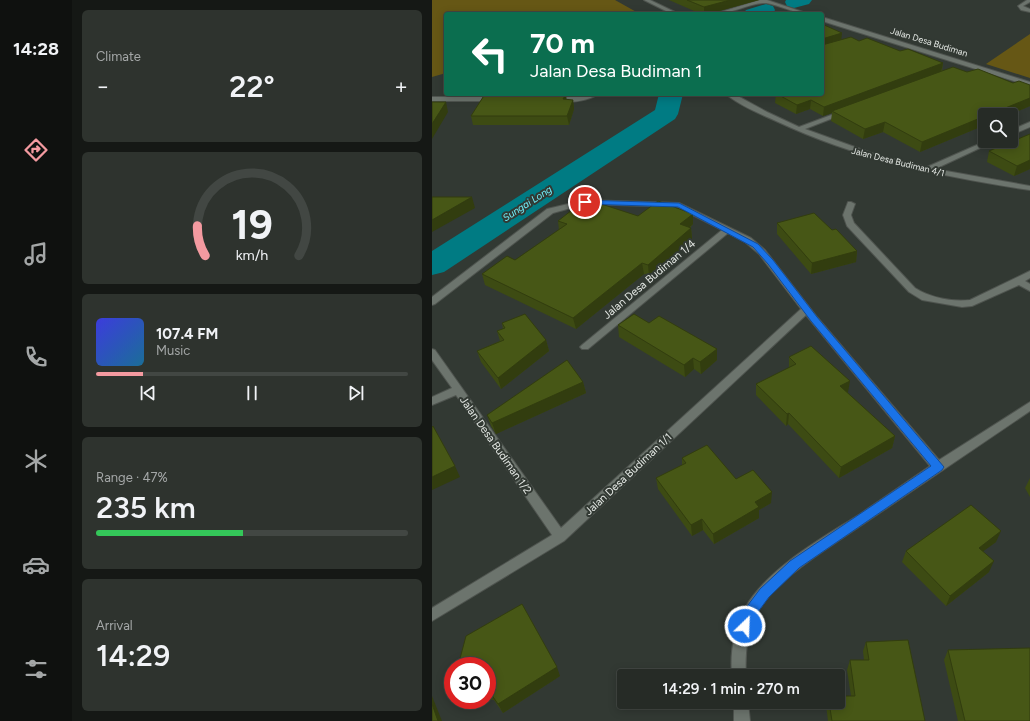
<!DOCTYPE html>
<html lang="en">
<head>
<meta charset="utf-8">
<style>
  :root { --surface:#262b26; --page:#2e332e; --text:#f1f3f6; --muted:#a4a7a7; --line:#424743; --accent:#f49aa0 }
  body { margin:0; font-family:Figtree,sans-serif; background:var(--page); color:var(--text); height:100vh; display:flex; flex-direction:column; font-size:15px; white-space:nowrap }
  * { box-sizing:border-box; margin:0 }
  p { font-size:13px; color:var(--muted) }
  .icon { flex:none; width:22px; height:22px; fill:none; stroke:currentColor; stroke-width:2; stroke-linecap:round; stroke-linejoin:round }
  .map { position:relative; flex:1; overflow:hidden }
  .panel { display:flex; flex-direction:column; gap:10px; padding:10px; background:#151815; width:360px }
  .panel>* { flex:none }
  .guide { position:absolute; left:12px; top:12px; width:380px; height:84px; border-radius:4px; box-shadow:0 2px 10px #0003,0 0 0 1px var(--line); background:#0b6e4f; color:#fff; overflow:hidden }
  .tools { position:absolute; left:546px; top:108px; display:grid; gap:8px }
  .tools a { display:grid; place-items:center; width:40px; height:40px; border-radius:4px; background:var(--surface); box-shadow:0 2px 10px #0003,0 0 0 1px var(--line); font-size:20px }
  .speed { position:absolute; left:12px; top:657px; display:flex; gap:8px; font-size:20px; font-weight:700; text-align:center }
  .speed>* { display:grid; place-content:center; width:52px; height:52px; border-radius:50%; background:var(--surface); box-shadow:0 2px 10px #0003,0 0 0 1px var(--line); line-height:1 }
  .speed .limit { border:6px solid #d22; background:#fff; color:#111 }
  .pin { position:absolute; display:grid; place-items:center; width:34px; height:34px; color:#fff; margin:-17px; border:2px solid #fff; border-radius:50%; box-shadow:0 1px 4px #0007 }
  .me { position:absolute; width:44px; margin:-22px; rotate:24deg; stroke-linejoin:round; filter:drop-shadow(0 0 3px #0008) }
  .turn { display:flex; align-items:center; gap:14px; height:84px; padding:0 20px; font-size:18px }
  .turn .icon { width:52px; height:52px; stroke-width:2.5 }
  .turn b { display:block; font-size:28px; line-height:34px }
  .big { font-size:30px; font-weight:600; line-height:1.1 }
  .panel .tile { flex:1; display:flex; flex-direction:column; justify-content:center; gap:6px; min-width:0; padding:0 14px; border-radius:6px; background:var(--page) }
  .panel .dial { align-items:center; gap:0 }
  .dial svg { height:104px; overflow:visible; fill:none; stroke:var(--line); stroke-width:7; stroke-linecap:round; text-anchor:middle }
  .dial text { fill:var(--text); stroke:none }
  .song { display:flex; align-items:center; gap:12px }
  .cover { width:48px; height:48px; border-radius:6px; background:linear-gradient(135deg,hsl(240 70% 55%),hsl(200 70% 35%)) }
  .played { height:4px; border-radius:2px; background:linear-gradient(90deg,var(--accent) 15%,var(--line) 15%) }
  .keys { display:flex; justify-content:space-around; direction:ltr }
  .heat { display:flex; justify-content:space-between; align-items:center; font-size:22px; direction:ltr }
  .charge { height:6px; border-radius:3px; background:linear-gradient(90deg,#34c759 47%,var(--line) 0) }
  .trip { position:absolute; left:185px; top:669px; width:228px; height:40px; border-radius:4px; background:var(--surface); box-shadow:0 2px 10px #0003,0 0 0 1px var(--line); font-weight:600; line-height:40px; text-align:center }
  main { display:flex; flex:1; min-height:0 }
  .dock { display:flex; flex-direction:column; width:72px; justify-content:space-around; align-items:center; background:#0f110f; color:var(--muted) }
  .dock .icon { width:28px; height:28px }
  .dock .current { color:var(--accent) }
  .dock b { font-size:18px; color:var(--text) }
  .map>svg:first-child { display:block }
  .green { fill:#665715 }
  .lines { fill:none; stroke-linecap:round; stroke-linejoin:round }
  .river { fill:#007b83; fill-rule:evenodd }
  .minor-casing { stroke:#4f544f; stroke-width:2 }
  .minor { fill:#6c746d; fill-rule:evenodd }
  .wall { fill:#3d4b13 }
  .shaded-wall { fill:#323d0f }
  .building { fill:#475716; stroke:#323d0f }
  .route { fill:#1a73e8; stroke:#114b97 }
  .labels { text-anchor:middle; stroke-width:4; stroke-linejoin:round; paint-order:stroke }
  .far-street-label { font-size:9px; fill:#e4e8e4; stroke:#323933 }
  .far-water-label { font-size:10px; font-style:italic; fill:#71f2fd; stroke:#323933 }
  .street-label { font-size:11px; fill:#e4e8e4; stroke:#323933 }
</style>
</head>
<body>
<main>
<nav class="dock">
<b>14:28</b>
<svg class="icon current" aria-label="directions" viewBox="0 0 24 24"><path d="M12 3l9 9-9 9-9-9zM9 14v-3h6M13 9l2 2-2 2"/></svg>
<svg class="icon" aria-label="music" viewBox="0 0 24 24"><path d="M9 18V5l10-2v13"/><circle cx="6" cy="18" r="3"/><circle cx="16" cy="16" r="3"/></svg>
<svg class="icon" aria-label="phone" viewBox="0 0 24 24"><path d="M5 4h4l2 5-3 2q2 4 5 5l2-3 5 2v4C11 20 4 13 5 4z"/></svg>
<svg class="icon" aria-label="climate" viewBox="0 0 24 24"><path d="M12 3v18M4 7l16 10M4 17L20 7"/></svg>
<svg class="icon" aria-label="car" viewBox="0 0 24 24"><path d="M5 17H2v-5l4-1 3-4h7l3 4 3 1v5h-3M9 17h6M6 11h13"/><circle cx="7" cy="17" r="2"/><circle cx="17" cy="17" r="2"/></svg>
<svg class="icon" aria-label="filters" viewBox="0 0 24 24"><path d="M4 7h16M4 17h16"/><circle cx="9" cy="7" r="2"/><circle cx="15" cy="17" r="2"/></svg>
</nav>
<section class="panel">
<div class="tile"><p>Climate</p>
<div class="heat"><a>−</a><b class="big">22°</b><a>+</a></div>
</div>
<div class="tile dial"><svg viewBox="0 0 100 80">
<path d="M14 69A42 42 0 1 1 86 69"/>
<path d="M14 69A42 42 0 0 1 8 46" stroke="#f49aa0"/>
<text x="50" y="56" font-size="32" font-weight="700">19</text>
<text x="50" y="72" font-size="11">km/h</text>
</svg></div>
<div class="tile">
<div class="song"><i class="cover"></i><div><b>107.4 FM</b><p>Music</p></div></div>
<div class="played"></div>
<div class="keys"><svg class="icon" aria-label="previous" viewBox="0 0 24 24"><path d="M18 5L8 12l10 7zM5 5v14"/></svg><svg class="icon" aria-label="pause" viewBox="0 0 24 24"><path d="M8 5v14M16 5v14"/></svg><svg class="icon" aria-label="next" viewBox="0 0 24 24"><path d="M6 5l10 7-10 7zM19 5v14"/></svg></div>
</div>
<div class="tile"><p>Range · 47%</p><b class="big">235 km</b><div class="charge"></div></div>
<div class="tile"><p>Arrival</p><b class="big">14:29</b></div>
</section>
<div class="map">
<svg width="598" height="721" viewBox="0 0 598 721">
  <rect width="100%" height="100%" fill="#323933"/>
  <path class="green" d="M 0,0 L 183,0 L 208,14 L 14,14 L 14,73 L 0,77 Z
    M 598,34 L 598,78 L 554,64 Z"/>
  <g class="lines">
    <path class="river" d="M 354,0 L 380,0 L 377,4 L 362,8 L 355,6 L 353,2 Z
      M 334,4 L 341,6 L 343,10 L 341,14 L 311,14 L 314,10 Z
      M 227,94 L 251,94 L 246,114 L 243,119 L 12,272 L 0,275 L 0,251 L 223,110 Z"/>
    <defs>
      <path id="minor" d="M 212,0 L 218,0 L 247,14 L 240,14 Z
        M 328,0 L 335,0 L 377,14 C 362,14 341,2 331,3 C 315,4 300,14 282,14 Z
        M 595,0 L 598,0 L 598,2 L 591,6 L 598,9 L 598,12 L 589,10 L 586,6 Z
        M 390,17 L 598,82 L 598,86 L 390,21 Z
        M 158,94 L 166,94 C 159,100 133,105 125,100 C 132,95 148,98 158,94 Z
        M 294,94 L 302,94 L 335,112 L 367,127 L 410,111 L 414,111 L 414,113 L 373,129 L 445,155 L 495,167 L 554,141 L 563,141 L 503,169 L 598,186 L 598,190 C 510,177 425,159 344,121 C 330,115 305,104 294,94 Z
        M 0,97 L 62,97 L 65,99 L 62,101 L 0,101 Z
        M 598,122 L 598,127 L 579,135 L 579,130 Z
        M 153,200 L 247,203 L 319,238 L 333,250 L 385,317 L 507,460 L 598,402 L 598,411 L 393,550 C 368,567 333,592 321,621 C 314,638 313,658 314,676 L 300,676 C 298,653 302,628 313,608 C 337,567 389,539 428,514 C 451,498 475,482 498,466 L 374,315 L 132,541 L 0,621 L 0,608 L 120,535 L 24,395 L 0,405 L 0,397 L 20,388 L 0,360 L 0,349 L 3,350 L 129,528 L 369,309 L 327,254 L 313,242 L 296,233 L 156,349 L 150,349 L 148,347 L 150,345 L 290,230 L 245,207 L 153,204 L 121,213 L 3,304 L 0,305 L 0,297 L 115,209 Z
        M 416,202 L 419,202 L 423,204 L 419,215 L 422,223 L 483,288 C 499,298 520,302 538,300 L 598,271 L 598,278 L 593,281 L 598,284 L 598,291 L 587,285 L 540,306 L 530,307 L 490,300 L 477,292 L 415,226 L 411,215 Z
        M 302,702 L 316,702 L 318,721 L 302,721 Z"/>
    </defs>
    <use href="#minor" class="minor-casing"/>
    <use href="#minor" class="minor"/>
  </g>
  <path class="wall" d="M 237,0 L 327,0 L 276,14 L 269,14 Z
    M 409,40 L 427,41 L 511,63 L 510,71 L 598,106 L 577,115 L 553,115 L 553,125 L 488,152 L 451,132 L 431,139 L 399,121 L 400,113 L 391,116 L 378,109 L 364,114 L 343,103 L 344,94 L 390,94 Z
    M 53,94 L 139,94 L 138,96 L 134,96 L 134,100 L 141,100 L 142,109 L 137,125 L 41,125 L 39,116 Z
    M 193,94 L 221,94 L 221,95 L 194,96 Z
    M 598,134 L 598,169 L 582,176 L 555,162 L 557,151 Z
    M 261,214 L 261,224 L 258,228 L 259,228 L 260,239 L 217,276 L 212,274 L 144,329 L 53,285 L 50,274 L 83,260 L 127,230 L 126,221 Z
    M 345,223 L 400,230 L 425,251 L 424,262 L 379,274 L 345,234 Z
    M 70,323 L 114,340 L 117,351 L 69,389 L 49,362 L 45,351 L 68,341 L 65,331 L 71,329 Z
    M 217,323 L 285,360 L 269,374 L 262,369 L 253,377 L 187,337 L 186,325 Z
    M 357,357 L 416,392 L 415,392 L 463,436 L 460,448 L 407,478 L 356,424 L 354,426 L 324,395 L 324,384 L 357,368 Z
    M 151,382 L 154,393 L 64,434 L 59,426 L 55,415 Z
    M 250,458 L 304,479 L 339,503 L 327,510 L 327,518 L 282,544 L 271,530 L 260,536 L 226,489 L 224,478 L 250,465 Z
    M 598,478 L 598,497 L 593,488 Z
    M 564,542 L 551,551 L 557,572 L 514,606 L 470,562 L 474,551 Z
    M 434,642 L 493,721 L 396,721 L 394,705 L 395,702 L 406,702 L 419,696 L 415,670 L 418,660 L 432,660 L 431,651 Z
    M 516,650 L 598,721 L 526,721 L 512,660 Z
    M 55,666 L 128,676 L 71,713 L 62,700 L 55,700 Z"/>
  <path class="shaded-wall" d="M 298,0 L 327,0 L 276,14 L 272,14 L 272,7 Z
    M 410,33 L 409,42 L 390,47 L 390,39 Z
    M 511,63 L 509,72 L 400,111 L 400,113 L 391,116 L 392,107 Z
    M 134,94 L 135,103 L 131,99 Z
    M 598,98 L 598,106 L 577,115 L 556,115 Z
    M 141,100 L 142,109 L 137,125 L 135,116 Z
    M 379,100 L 378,109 L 364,114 L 365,105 Z
    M 14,102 L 16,112 L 0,139 L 0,124 Z
    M 553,116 L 553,125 L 488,152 L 490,142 Z
    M 453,122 L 451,132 L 431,139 L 433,129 Z
    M 598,160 L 598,169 L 582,176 L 585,166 Z
    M 40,197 L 43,208 L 0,232 L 0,220 Z
    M 261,214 L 261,224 L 249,235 L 248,224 Z
    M 259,228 L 260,239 L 217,276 L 216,265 Z
    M 425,251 L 424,262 L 379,274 L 380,263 Z
    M 210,263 L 212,274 L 144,329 L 141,318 Z
    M 114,340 L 117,351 L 69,389 L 66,378 Z
    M 285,349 L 285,360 L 269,374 L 268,362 Z
    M 261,358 L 262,369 L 253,377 L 252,365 Z
    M 418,381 L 416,392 L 407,397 L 408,386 Z
    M 151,382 L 154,393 L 64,434 L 60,423 Z
    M 357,413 L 356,424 L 354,426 L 355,414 Z
    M 463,436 L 460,448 L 407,478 L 409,467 Z
    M 23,466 L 28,477 L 0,490 L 0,477 Z
    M 340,492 L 339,503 L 327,510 L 327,518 L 282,544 L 281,534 L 323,502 Z
    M 270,519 L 271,530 L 260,536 L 259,525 Z
    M 569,531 L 564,542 L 542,558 L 547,548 Z
    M 562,561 L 557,572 L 514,606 L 518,596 Z
    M 125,667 L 128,676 L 71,713 L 66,704 Z
    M 0,696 L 10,721 L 6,721 L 0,704 Z"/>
  <path class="building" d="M 255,0 L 298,0 L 272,7 Z
    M 390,24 L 410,33 L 390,39 L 390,43 Z
    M 419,37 L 427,41 L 435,38 L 468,51 L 476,49 L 511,63 L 392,107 L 379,100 L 365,105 L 345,94 L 390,94 L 390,45 Z
    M 521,67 L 535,72 L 546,69 L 581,83 L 587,81 L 598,85 L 598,98 L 556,115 L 553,115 L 553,116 L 490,142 L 453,122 L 433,129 L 400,111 Z
    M 53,94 L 134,94 L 131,99 L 141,100 L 135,116 L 39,116 Z
    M 0,102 L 14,102 L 0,124 Z
    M 598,134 L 598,160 L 585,166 L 557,151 Z
    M 0,197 L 40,197 L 0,220 Z
    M 154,199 L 206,216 L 226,201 L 261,214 L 248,224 L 259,228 L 216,265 L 210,263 L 141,318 L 50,274 L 75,256 L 83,260 L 135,224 L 126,221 Z
    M 382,213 L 400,230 L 404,229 L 425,251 L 380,263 L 345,223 Z
    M 93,314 L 114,340 L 66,378 L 45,351 L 72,340 L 65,331 L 73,328 L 70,323 Z
    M 202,314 L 217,323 L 227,316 L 285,349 L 268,362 L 261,358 L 252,365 L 186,325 Z
    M 379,346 L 418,381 L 408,386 L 463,436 L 409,467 L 357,413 L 355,414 L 324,384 L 364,364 L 357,357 Z
    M 135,360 L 151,382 L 60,423 L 55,415 Z
    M 1,426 L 23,466 L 0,477 L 0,427 Z
    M 275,445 L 304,479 L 321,470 L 340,492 L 323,502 L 327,507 L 281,534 L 270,519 L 259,525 L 224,478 L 254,463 L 250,458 Z
    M 539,505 L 569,531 L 547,548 L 562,561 L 518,596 L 474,551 Z
    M 90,604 L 125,667 L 66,704 L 57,691 L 55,691 L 55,666 L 26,666 L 34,636 Z
    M 476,640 L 493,721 L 400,721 L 397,702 L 406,702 L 406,696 L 423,696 L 418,660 L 437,660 L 434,642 Z
    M 598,648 L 598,721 L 533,721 L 516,650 Z
    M 0,704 L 6,721 L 0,721 Z"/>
  <path class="route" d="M 151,200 L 247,203 L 326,244 L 341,260 L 385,317 L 512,467 L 510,470 L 367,568 L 337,597 L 323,616 L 318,630 L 313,632 L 309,630 L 307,626 L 313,609 L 328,589 L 358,561 L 499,466 L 379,321 L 336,264 L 321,247 L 246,207 L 153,204 L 150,202 Z"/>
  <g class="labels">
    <g class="far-street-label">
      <text transform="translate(497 42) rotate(17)" y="3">Jalan Desa Budiman</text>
      <text transform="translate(466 162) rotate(14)" y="3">Jalan Desa Budiman 4/1</text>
    </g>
    <g class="far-water-label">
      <text transform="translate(95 203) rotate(-33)" y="4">Sungai Long</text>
    </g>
    <g class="street-label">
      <text transform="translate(217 279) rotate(-40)" y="4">Jalan Desa Budiman 1/4</text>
      <text transform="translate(64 445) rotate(55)" y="4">Jalan Desa Budiman 1/2</text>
      <text transform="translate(196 474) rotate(-43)" y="4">Jalan Desa Budiman 1/1</text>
    </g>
  </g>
</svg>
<div class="tools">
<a><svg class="icon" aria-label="search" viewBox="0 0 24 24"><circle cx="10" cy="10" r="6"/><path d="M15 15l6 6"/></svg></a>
</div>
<div class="speed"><div class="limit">30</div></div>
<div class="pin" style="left:153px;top:202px;background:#d93025"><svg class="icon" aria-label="arrive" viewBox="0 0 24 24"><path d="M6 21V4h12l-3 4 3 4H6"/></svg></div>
<svg class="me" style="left:313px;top:626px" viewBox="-20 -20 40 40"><circle r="17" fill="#1a73e8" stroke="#fff" stroke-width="3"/><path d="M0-11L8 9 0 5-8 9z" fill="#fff"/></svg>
<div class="trip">14:29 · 1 min · 270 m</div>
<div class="guide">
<div class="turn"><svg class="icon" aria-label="left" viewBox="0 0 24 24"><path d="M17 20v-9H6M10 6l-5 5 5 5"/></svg><div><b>70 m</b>Jalan Desa Budiman 1</div></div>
</div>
</div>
</main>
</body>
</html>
